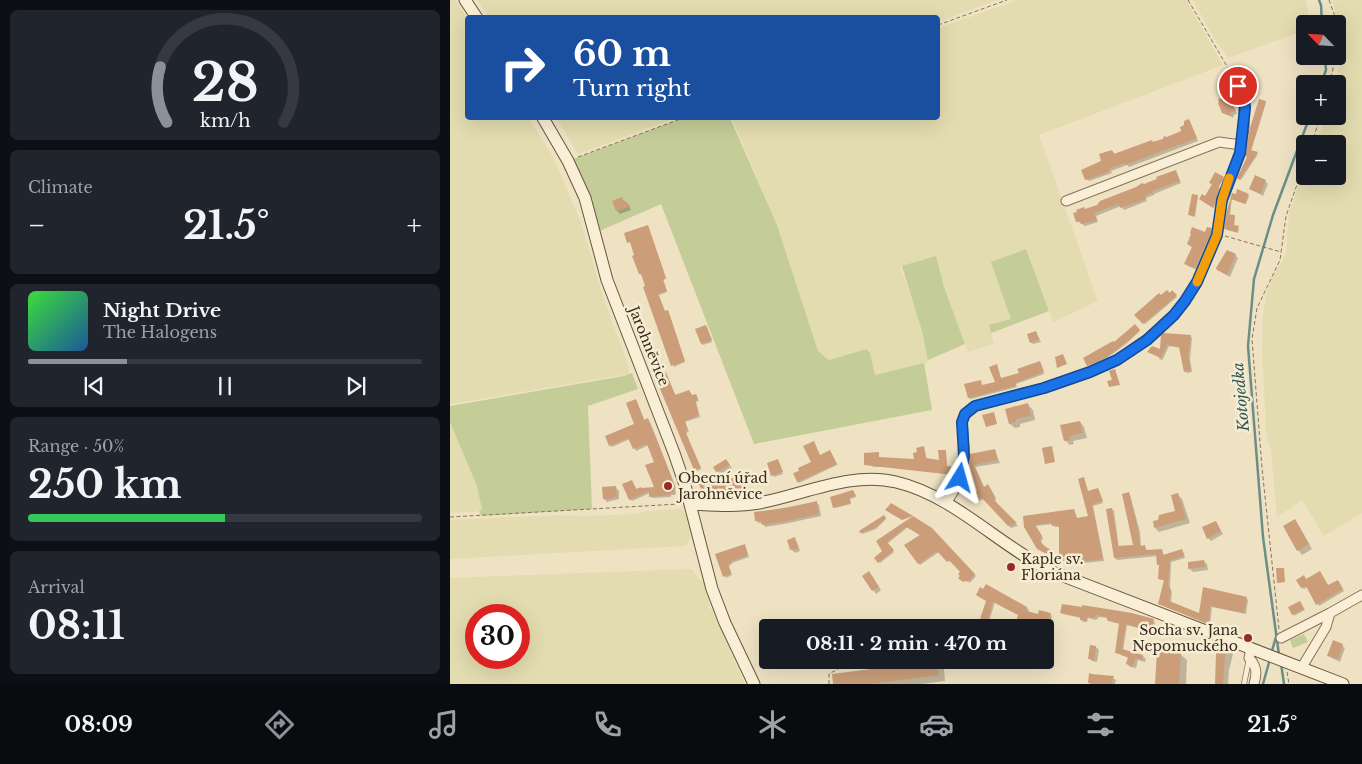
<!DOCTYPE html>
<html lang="en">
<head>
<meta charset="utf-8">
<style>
  :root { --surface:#171b24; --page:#20242c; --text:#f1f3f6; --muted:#9ea1a6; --line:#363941; --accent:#8c9099 }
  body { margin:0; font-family:"Libre Baskerville",serif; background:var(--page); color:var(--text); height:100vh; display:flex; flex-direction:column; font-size:19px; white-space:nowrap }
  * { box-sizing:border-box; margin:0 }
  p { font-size:16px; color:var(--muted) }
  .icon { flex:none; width:28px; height:28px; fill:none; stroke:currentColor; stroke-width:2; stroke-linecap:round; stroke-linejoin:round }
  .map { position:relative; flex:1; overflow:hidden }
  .details { display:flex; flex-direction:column; gap:10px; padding:10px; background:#0d0f14; width:450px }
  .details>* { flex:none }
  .guide { position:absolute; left:15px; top:15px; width:475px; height:105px; border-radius:5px; box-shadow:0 5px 20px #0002; background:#1a4fa0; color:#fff; overflow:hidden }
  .needle { width:32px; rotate:295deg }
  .buttons { position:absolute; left:846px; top:15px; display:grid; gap:10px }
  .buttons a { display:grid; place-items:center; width:50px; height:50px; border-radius:5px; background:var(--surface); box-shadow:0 5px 20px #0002; font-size:25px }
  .speed { position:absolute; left:15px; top:604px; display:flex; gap:10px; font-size:25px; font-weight:700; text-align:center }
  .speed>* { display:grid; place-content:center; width:65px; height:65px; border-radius:50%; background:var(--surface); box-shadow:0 5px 20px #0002; line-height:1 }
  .speed .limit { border:8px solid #d22; background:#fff; color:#111 }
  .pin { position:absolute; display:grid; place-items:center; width:42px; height:42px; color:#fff; margin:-21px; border:2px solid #fff; border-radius:50%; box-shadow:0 1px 5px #0007 }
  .me { position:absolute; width:55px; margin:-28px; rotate:8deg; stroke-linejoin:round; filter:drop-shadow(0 0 4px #0008) }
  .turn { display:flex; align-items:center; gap:18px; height:105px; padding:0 25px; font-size:22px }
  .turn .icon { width:65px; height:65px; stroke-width:2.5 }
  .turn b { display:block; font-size:35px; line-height:42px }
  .big { font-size:38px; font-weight:700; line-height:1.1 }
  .details .tile { flex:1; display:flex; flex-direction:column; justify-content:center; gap:8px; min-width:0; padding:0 18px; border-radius:8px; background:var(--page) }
  .details .dial { align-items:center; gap:0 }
  .dial svg { height:130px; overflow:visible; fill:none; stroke:var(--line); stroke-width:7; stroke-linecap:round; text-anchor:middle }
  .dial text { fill:var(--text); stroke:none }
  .song { display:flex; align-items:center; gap:15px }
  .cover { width:60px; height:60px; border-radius:8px; background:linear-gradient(135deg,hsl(120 70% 55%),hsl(210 70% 35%)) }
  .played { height:5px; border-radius:2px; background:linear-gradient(90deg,var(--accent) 25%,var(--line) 25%) }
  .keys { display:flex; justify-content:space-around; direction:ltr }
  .heat { display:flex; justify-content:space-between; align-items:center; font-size:28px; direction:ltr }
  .charge { height:8px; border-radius:4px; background:linear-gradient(90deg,#34c759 50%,var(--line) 0) }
  .trip { position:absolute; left:309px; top:619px; width:295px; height:50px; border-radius:5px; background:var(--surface); box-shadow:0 5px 20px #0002; font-weight:700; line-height:50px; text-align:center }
  .menu { display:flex; height:80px; justify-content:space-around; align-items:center; background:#090b0e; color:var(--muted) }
  .menu .icon { width:35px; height:35px }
  .menu .current { color:var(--accent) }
  .menu b { font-size:22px; color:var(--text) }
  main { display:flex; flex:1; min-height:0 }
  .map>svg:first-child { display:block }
  .farmland { fill:#e3dcb0; fill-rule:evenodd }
  .green { fill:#c4cc97 }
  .shadow { fill:#0003 }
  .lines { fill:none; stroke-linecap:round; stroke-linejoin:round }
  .stream { stroke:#6c8e87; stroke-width:2.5 }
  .building { fill:#cb9d79 }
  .lane-casing { stroke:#88735a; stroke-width:6 }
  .street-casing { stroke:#88735a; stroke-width:11 }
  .secondary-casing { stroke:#69543d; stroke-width:13 }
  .path { stroke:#88735a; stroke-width:1; stroke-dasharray:4 2.5; stroke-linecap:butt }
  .lane { stroke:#f8efd6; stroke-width:4.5 }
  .street { stroke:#f8efd6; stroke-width:9 }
  .secondary { stroke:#f8efd6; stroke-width:11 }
  .route-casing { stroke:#114b97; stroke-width:12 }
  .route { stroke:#1a73e8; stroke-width:9 }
  .slow { stroke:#f59e0b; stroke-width:9 }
  .poi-dot { fill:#962c2a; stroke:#f5ecd2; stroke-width:2 }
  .labels { text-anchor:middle; stroke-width:5; stroke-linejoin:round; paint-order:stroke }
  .street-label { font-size:14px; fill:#382b1e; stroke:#f5ecd2 }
  .poi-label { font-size:14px; fill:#382b1e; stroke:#f5ecd2; text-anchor:start }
  .water-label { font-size:15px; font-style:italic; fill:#2d5756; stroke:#f5ecd2 }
</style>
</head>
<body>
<main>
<section class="details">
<div class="tile dial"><svg viewBox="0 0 100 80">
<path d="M14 69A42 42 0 1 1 86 69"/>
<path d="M14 69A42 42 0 0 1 10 35" stroke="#8c9099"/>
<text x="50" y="56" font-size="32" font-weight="700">28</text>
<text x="50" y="72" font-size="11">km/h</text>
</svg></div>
<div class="tile"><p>Climate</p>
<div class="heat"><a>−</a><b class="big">21.5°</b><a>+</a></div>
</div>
<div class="tile">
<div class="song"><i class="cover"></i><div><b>Night Drive</b><p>The Halogens</p></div></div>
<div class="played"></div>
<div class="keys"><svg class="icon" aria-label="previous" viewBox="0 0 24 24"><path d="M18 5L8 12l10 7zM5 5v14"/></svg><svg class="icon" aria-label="pause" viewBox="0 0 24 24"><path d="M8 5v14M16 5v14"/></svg><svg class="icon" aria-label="next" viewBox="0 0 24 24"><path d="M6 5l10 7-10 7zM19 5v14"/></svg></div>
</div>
<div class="tile"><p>Range · 50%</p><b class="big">250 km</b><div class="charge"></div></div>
<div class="tile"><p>Arrival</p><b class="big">08:11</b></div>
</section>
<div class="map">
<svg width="912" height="684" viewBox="0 0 912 684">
  <rect width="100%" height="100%" fill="#eee2c3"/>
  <path class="farmland" d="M 0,0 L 6,0 L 17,18 L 18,118 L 79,118 L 103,157 L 131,222 L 154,300 L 178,364 L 179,374 L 0,404 Z
    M 27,0 L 548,0 L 488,22 L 488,18 L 39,18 Z
    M 568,0 L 736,0 L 773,65 L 589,135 L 648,301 L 603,322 L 576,249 L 566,252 L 541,262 L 562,319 L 539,325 L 544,344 L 518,352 L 494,287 L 486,257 L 450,267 L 467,312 L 479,362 L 425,375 L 420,353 L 417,349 L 379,360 L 368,351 L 329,231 L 282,118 L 488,118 L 488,28 Z
    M 743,0 L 855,0 L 858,9 L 859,24 L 855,24 L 855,30 L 853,31 L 778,58 L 764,38 Z
    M 882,0 L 912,0 L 912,513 L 874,536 L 852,500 L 827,517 L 821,451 L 818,442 L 816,431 L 812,347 L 813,316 L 817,291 L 824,273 L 832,262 L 836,253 L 839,212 L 855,168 L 855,176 L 888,176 L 888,144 L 865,144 L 877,116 L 888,116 L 886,84 L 889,66 L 888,24 Z
    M 106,118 L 225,118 L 128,154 Z
    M 0,422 L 27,486 L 32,511 L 0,513 Z
    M 231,509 L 236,513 L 241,531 L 240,540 L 235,546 L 0,559 L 0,520 L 109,515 L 134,516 L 184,514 L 198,511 Z
    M 240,569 L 243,570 L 248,579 L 254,582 L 260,606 L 258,607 L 263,611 L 295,684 L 0,684 L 0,578 ZM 26,615 L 69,615 L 69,658 L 26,658 Z"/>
  <path class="green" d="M 233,118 L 280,118 L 327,225 L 368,351 L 379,360 L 417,349 L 420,353 L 425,375 L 474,363 L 482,410 L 304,444 L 211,204 L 145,233 L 118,161 Z
    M 576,249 L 599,311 L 541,333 L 539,325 L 561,319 L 541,262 Z
    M 486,256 L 494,287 L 515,344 L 478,360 L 472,331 L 452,266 Z
    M 182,373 L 188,389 L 138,406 L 142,509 L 31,516 L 29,511 L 32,510 L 27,486 L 0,422 L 0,406 L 174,376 Z
    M 854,634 L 858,642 L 843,648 L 840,640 Z"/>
  <path class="shadow" d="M 778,93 L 781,96 L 787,114 L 784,115 L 783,118 L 773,112 L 773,98 Z
    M 815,102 L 816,103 L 801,151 L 808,154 L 791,180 L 788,178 L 798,158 Z
    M 739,120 L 748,141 L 679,167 L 677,165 L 661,171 L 662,173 L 639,181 L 636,179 L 662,151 L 665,154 L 717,138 L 733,131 Z
    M 725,171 L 731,183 L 704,194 L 704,195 L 696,198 L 697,201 L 674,210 L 671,206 L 646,216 L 648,222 L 635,226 L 627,221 L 636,210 Z
    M 773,178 L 774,179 L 768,188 L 770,190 L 764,208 L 751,200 L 756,198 Z
    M 815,181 L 818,184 L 813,196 L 801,188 Z
    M 782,194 L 799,196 L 796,204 L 782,199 L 780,215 L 778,213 Z
    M 748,196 L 745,217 L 741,216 L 740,215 Z
    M 172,199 L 179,205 L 181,210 L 170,214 L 167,211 Z
    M 785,216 L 784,226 L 789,229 L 788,233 L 777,230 Z
    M 198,226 L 216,279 L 213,280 L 217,292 L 209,295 L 215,313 L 219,313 L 235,362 L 224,367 L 197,287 L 192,275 L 190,274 L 182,243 L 178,242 Z
    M 761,229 L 764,232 L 747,270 L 738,266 L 736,264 L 743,248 L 738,244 Z
    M 785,255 L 788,258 L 780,277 L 768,270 Z
    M 722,292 L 727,297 L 695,324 L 686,315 L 711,297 Z
    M 685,326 L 690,331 L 676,344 L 656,359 L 639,366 L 638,365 Z
    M 257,327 L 262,342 L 253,345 L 252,344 Z
    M 586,332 L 591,342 L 583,344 L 581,342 Z
    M 714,334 L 740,336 L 742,338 L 740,359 L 742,372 L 737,373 L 735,371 L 731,348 L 719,346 L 712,361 L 710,358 L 699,352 L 711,351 Z
    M 591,364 L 594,374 L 566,384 L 567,387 L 521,399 L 519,398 L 516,385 L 530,382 L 533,387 L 546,383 L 551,379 L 571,374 Z
    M 216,374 L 226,396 L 247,397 L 249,401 L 246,402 L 250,417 L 235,422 L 239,432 L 236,433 L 251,469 L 247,471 Z
    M 186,400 L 195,421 L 200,422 L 226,488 L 225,489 L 226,493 L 225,495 L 221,495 L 221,497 L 202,498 L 200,493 L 182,501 L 180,499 L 182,481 L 187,490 L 206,488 L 206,462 L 199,445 L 186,451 L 180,439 L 162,447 L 160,445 L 186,425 Z
    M 578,405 L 583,410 L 585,420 L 570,424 L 570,427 L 565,428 L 560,424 L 556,410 Z
    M 630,422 L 634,427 L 637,438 L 623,441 L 624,444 L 620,445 L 615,440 Z
    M 474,448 L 477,460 L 490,462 L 495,451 L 497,467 L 507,469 L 505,475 L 438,467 L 423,467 L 422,465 L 415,464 L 428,453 L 429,458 L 465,460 Z
    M 544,450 L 550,463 L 525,467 L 534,488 L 540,488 L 546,498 L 545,503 L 568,526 L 561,528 L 534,499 L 529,501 L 526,499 L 529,491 L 520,464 Z
    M 381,453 L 387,465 L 349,483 L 348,482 L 345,474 L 370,456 Z
    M 276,461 L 282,468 L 270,474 L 267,471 Z
    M 328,462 L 333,474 L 324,477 L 318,464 Z
    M 296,479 L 298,485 L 294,487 L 295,490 L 257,497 L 255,496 L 284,482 Z
    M 633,479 L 638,492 L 648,489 L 653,503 L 643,506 L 654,561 L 634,563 L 612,561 L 610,559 L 611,527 L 605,527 L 603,524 L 586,526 L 593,538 L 591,542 L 605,558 L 588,549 L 575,526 L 574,517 L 624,510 L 627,519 L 640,517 L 630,480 Z
    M 166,488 L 169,491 L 169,499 L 157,502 L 154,499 Z
    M 404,493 L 406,497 L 400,499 L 401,504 L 385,508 L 384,507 Z
    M 679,494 L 680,495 L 690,532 L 691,547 L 695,547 L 697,551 L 712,550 L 714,556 L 732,551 L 734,553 L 735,558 L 721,562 L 720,589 L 722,592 L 721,603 L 750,615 L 754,589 L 796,598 L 798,600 L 796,614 L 762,607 L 760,624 L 757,624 L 709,604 L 715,581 L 709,579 L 710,566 L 708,564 L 708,556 L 667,560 L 665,558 L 662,509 L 664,511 L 669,548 L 685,547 Z
    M 727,494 L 732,499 L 740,523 L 709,532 L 705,528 L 727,512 Z
    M 366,502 L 369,505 L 371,516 L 334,524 L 315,527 L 313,523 L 309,523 L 306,521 L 305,513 Z
    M 434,517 L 436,519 L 426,529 L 412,534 L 411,532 Z
    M 463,518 L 481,529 L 526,576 L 520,583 L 517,580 L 515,582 L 510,578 L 511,572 L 501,560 L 499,562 L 489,552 L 470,565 L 456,545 L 471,536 L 458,527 L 437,544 L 444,552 L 430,563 L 426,558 L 434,551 L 428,542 Z
    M 845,521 L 849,526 L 862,549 L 852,555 L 848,550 Z
    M 766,522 L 773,534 L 761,541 L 758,538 Z
    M 344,539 L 347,542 L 350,551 L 345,553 L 342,550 Z
    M 294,545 L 299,557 L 282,563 L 282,564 L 279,566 L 282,575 L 276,578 L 267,555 Z
    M 754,561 L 757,564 L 758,570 L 743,572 L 740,569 Z
    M 414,576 L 422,576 L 431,590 L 426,594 Z
    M 854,577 L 857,580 L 878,587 L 888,581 L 894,591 L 869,606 L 858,587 L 854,589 L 852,588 Z
    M 529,596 L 577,608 L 579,610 L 578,613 L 588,616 L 600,614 L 602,616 L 601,622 L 595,630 L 595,628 L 566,628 L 569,615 L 545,602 L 537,628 L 529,628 L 537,601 Z
    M 851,603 L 855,610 L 844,616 L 840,608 Z
    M 613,605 L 704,621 L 705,622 L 703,632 L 677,625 L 673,651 L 693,656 L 696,659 L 695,662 L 688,660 L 686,668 L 680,667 L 677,664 L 679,658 L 666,653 L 670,624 L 662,622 L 658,618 L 649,617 L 646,620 L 638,618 L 637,622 L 633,622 L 631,618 L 613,614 L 612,612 Z
    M 892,645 L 895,648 L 890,662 L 882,658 L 879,656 Z
    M 641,647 L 646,647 L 649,650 L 647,662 L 642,661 L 640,658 Z
    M 778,649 L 783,654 L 779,670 L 778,684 L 766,684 L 767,654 Z
    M 730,654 L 737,660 L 736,684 L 707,684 Z
    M 435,660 L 465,660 L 465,664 L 487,661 L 494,668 L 495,681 L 472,684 L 385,684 L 431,669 L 435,665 Z
    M 663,678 L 666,680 L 665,684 L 641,684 L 639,682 Z"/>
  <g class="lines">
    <path class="stream" d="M 869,0 L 871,5 L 872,24
      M 871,84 L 876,70 L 875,56
      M 821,654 L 826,637
      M 829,655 L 813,537 L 798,346 L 804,279 L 823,215 L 860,116
      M 831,663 L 834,684
      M 813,684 L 820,659"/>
  </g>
  <path class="building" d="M 778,92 L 785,111 L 781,112 L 780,116 L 772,113 L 768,103 L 769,102 L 768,99 L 772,98 L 770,94 Z
    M 809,99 L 816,101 L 801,150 L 808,152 L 789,180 L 787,178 L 797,157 L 795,156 L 800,128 Z
    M 739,119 L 747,138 L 675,165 L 674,163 L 659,169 L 660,171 L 650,175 L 635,180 L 631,170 L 651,161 L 649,154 L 662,150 L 664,154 L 702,140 L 703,142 L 713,139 L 714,136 L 717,137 L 731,131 L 730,127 L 734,125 L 734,121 Z
    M 726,170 L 730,181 L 702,191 L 703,192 L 695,196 L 696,199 L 670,208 L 669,204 L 644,213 L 647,220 L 631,224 L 630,221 L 626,222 L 623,213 L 627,212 L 626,210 L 634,207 L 635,209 L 647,205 L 650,201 L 686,187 L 692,183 L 694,184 L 707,179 L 706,177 Z
    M 765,172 L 774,177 L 768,187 L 770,188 L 763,208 L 749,199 L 752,194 L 755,196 L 762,184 L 759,183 Z
    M 805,175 L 816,180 L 810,194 L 799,189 Z
    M 787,189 L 799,194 L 795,204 L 781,199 L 779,214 L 776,214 L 782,193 L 786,194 Z
    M 742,194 L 748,195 L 744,216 L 738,215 Z
    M 172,197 L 174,202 L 176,201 L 179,207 L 166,211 L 162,201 Z
    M 776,214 L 785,215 L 784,225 L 789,226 L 787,232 L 774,229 Z
    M 198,225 L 216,278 L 213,279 L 217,291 L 208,294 L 215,311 L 218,310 L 235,361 L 221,366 L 193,287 L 195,286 L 191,274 L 189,274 L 182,256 L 184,255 L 180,242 L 177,243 L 174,233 Z
    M 742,227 L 755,232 L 757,227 L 762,228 L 761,233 L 745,268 L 734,264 L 742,247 L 737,244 L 741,234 L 740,233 Z
    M 777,250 L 786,254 L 777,275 L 767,270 L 766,268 Z
    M 717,290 L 720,293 L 722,290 L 727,295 L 693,324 L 684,315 L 709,293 L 711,295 Z
    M 685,324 L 690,330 L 675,343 L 655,358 L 637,366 L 633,358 L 663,341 L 664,342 Z
    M 256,325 L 262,340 L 251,344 L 245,329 Z
    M 586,331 L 589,339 L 580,343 L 577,334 Z
    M 713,333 L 741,335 L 738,356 L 741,370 L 734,372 L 729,347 L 717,345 L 710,360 L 709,357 L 697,352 L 702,346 L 710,349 L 711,335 Z
    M 613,354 L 617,364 L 607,368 L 605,357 Z
    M 590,361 L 594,372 L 565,383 L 566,386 L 518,398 L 514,384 L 531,380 L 532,385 L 545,382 L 539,367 L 547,364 L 551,378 L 569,373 L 567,369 Z
    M 665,369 L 670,385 L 659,387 L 657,381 L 662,380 L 659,371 Z
    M 216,372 L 225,395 L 239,390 L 242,395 L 246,394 L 248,399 L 245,400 L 249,415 L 235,421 L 238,430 L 235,431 L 251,468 L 244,470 L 205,377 Z
    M 186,399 L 194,420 L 198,418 L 225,486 L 224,487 L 225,490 L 223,493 L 220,493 L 220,495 L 199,497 L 199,491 L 179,500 L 172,484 L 182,480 L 186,489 L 191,487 L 192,488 L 204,487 L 195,465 L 204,462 L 197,444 L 183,449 L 178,438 L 159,446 L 155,436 L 184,424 L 176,403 Z
    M 578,403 L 581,416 L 566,419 L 566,422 L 559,424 L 555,409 Z
    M 544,412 L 547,424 L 536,427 L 532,415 Z
    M 630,421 L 633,433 L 619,436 L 620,440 L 614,441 L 610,425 Z
    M 364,441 L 370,455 L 380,450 L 387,464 L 347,482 L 343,473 L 349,471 L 348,468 L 361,462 L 353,446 Z
    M 474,446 L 476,458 L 489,460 L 488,450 L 496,450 L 497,466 L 506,467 L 504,475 L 414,465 L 414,453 L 429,452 L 429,457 L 464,459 L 463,453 L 467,452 L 466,448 Z
    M 602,446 L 605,462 L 595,464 L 592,448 Z
    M 545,449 L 548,460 L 524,465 L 534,487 L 538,484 L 544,495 L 544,500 L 567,523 L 558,526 L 531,497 L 525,500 L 522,493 L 527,491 L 519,464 L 520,454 Z
    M 276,459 L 280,465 L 266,472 L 263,467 Z
    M 328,459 L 333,472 L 321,476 L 317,463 Z
    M 634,477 L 638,491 L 648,488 L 653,501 L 642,504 L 653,559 L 631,562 L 609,560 L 609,525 L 602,526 L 601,523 L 585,525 L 592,536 L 590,540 L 593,545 L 601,550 L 606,559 L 587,549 L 574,527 L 573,516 L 624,509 L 627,518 L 638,516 L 628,479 Z
    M 283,478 L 284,481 L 297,478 L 298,484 L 294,486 L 294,489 L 254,497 L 249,484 Z
    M 166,486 L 167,497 L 164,497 L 164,498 L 153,499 L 152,487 Z
    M 403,490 L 406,496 L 399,498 L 401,503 L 383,508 L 380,497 Z
    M 679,492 L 688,529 L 690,546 L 695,545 L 696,550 L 712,549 L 713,555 L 732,549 L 734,556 L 720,560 L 718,586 L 721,589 L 719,601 L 749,613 L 753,587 L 797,597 L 794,613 L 760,606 L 759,623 L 754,622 L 708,604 L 714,580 L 708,579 L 709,565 L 707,565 L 706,554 L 664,558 L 656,509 L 662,508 L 668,546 L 683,545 L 672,494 Z
    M 728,493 L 736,519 L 704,528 L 703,521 L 708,520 L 709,515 L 725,511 L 721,495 Z
    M 367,501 L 369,514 L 332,522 L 312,525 L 311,521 L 305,521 L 304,512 L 337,508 Z
    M 441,503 L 463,516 L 452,520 L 435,510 Z
    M 434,515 L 436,518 L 425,528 L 410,533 L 409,531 Z
    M 463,516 L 482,528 L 525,574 L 518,582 L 515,580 L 513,582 L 508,578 L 510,576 L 508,574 L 510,572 L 499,560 L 497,562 L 487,551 L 468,564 L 454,545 L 470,535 L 456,527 L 437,542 L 444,550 L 428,563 L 424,558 L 432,551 L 426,541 Z
    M 845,519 L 859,544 L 847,551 L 833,526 Z
    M 766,521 L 771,531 L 757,539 L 752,527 Z
    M 345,537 L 348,549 L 340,550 L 337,540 Z
    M 295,544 L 298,555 L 281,561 L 281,563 L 278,564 L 281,574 L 273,577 L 265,554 Z
    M 754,560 L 755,567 L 738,569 L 738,562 Z
    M 826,568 L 834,568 L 835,582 L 827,583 Z
    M 419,571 L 429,587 L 422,591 L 412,576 Z
    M 870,571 L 878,585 L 888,580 L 893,589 L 866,605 L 856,586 L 851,588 L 846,580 L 854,575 L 856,579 Z
    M 536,584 L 577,607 L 576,611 L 588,614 L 589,610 L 601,613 L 596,626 L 564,628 L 568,615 L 543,602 L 535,628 L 527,628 L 536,601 L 526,595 L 530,587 L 533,589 Z
    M 850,601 L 854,609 L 842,615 L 838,607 Z
    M 612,604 L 632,607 L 632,605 L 682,613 L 704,619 L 701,631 L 676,624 L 671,654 L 665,653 L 669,623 L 658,621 L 656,617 L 647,615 L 644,618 L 637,617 L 636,621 L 630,620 L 630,617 L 610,613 Z
    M 883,640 L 893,644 L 888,659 L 877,656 Z
    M 769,644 L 779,648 L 775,656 L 773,684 L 765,684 L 766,653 Z
    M 640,645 L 646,646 L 644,660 L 638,659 Z
    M 672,649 L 693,655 L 692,660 L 685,658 L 683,666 L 676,664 L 678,657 L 671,655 Z
    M 707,651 L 731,652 L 729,684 L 705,684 Z
    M 434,660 L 455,660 L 456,664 L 487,660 L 489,675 L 420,684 L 383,684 L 382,674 L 429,668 L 429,665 L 434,664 Z
    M 639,673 L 642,674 L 664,676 L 661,684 L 644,684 L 638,683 Z"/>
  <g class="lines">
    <defs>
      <path id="lane" d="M 794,684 L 799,659"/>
      <path id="street" d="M 616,201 L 769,142 L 791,145
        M 496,503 L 504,491 L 512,472 L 514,447 L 512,422 L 515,414 L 525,406 L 594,388 L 640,372 L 667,360 L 697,339 L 724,315 L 735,301 L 747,282 L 767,235 L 772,200 L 790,153 L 794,128 L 794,96 L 782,75
        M 831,638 L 880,613
        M 801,648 L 799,658 C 807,666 807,674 804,684
        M 852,667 L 876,627 L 880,613 L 912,595"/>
      <path id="secondary" d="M 15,0 L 27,18
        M 93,118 L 118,161 L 135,198 L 157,280 L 224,453 L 235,485 L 262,589 L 275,623 L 304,684
        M 241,504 C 263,505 286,507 309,503 C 353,495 401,471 446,482 C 505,496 549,546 603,572 L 893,684"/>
    </defs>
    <use href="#lane" class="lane-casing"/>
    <use href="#street" class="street-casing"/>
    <use href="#secondary" class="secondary-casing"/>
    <path class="path" d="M 738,0 L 778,68
      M 879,0 L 886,19 L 886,24
      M 488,25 L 557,0
      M 879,84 L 883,69 L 884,56
      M 862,144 L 870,116
      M 128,157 L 233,118
      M 775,236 L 831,252
      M 0,517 L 229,504
      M 829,629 L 812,468 L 802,339 L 807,308 L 830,260 L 836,216 L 855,162
      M 837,672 L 839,684
      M 379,684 L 379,674 L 404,660"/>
    <use href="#lane" class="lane"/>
    <use href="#street" class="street"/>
    <use href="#secondary" class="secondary"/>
  </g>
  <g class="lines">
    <defs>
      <path id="route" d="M 510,478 L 514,456 L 512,422 L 515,414 L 525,406 L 594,388 L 640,372 L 667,360 L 697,340 L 724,315 L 735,301 L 747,282 L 767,235 L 772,200 L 790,153 L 795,108 L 794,96 L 788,86"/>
    </defs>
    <use href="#route" class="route-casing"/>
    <use href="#route" class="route"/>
    <path class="slow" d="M 747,282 L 767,235 L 772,200 L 779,178"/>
  </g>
  <g class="poi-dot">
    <circle cx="218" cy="486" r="5"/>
    <circle cx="561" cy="567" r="5"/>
    <circle cx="798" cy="638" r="5"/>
  </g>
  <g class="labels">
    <g class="street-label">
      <text transform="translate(199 346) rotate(68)" y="5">Jarohněvice</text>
    </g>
    <g class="poi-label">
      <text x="228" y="483">Obecní úřad<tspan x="228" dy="16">Jarohněvice</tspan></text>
      <text x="571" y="564">Kaple sv.<tspan x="571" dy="16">Floriána</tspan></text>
      <text x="788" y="635" text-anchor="end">Socha sv. Jana<tspan x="788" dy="16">Nepomuckého</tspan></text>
    </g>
    <g class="water-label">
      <text transform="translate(791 397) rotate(-95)" y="5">Kotojedka</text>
    </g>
  </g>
</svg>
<div class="buttons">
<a><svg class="needle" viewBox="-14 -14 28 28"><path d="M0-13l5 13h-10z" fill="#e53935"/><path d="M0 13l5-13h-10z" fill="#9ea1a6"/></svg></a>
<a>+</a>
<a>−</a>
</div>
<div class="speed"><div class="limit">30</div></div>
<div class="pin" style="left:788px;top:86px;background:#d93025"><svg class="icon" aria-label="arrive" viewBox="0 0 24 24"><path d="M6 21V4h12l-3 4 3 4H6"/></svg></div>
<svg class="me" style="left:510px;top:478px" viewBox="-20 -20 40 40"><path d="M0-17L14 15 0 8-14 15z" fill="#1a73e8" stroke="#fff" stroke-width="4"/></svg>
<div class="trip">08:11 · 2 min · 470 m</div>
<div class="guide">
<div class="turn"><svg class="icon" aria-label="right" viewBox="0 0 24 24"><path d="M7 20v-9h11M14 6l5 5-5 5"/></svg><div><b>60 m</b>Turn right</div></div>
</div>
</div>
</main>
<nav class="menu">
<b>08:09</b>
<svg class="icon current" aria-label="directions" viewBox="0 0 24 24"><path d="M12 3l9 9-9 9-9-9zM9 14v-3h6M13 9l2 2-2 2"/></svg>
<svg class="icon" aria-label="music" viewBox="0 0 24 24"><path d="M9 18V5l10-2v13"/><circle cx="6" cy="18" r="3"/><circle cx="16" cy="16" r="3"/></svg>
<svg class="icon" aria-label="phone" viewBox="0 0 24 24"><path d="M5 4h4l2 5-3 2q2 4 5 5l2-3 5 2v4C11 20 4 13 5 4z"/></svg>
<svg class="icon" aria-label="climate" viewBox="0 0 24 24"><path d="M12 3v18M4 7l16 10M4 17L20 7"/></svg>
<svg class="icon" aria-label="car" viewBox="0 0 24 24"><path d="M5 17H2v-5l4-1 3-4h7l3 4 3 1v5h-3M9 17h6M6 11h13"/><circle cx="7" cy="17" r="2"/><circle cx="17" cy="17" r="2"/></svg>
<svg class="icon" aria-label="filters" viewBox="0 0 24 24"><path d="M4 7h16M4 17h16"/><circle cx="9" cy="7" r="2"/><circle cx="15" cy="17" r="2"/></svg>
<b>21.5°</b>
</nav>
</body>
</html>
